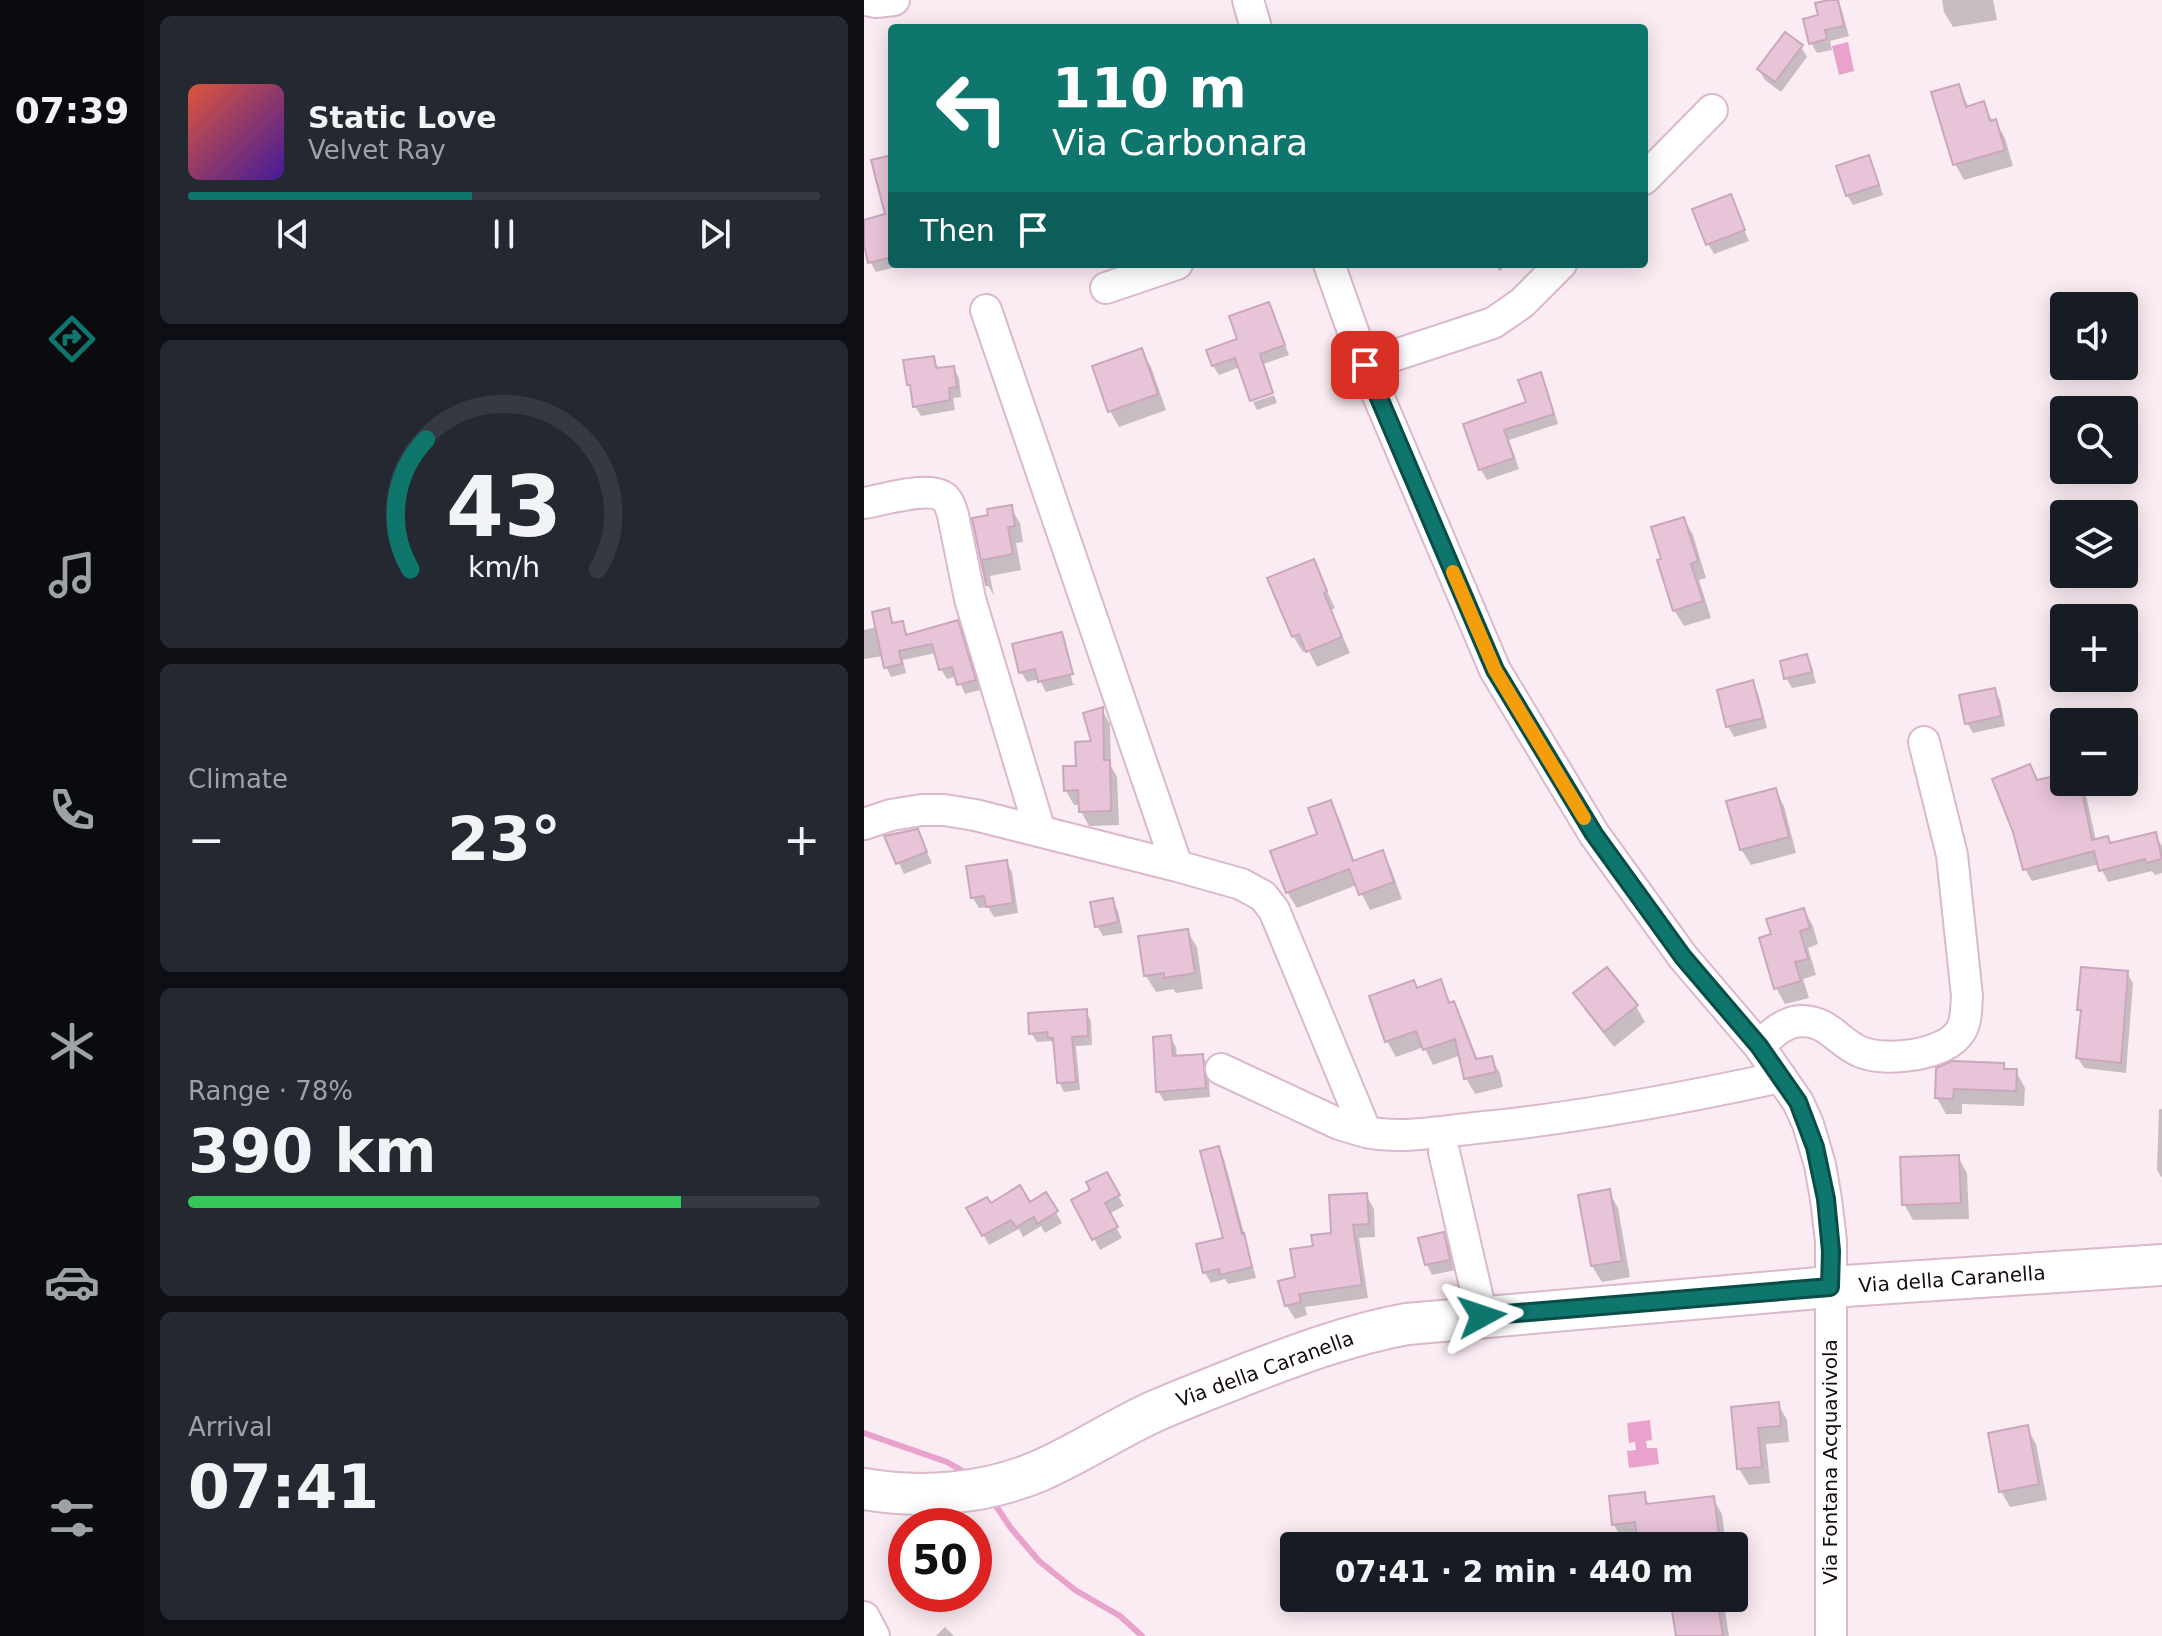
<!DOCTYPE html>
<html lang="en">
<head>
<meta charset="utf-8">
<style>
  :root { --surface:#171b24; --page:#242831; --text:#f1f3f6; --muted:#9ea1a6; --line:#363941; --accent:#0f766e }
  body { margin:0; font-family:"DejaVu Sans",sans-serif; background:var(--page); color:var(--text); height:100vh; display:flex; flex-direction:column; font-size:30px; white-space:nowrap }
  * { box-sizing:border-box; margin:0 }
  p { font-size:26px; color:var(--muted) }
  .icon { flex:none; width:44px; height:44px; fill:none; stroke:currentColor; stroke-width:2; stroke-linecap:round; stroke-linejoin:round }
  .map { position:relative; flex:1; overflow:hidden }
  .details { display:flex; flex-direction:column; gap:16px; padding:16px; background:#0d0f14; width:720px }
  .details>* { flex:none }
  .top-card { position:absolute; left:24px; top:24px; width:760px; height:244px; border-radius:8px; box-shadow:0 4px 20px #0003; background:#0f766e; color:#fff; overflow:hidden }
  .tools { position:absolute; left:1186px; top:292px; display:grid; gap:16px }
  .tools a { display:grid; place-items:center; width:88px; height:88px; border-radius:8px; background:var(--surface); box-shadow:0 4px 20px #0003; font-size:40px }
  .speed { position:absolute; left:24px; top:1508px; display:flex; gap:16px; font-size:40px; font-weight:700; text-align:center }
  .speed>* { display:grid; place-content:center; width:104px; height:104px; border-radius:50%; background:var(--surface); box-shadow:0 4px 20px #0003; line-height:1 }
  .speed .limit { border:12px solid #d22; background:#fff; color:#111 }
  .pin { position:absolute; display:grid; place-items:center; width:68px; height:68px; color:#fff; margin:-34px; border-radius:16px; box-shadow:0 4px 12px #0006 }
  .me { position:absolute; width:88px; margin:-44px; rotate:85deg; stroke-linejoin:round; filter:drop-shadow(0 0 6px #0008) }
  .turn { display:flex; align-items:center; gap:28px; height:168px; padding:0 32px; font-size:36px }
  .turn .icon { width:104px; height:104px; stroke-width:2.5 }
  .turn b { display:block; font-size:56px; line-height:68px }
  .then { display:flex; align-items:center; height:76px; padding:0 32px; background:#0003; gap:16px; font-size:30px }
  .big { font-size:60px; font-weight:600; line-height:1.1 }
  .details .tile { flex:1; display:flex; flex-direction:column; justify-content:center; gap:12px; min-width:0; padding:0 28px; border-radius:12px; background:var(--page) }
  .details .dial { align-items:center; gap:0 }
  .dial svg { height:208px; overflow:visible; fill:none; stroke:var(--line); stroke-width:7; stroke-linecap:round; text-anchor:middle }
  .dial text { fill:var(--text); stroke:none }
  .song { display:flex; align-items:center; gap:24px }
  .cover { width:96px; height:96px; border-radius:12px; background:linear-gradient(135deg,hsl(10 70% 55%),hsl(260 70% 35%)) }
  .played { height:8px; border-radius:4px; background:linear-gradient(90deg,var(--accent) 45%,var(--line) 45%) }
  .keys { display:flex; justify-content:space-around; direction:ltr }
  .heat { display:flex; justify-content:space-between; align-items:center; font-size:44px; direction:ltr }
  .charge { height:12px; border-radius:6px; background:linear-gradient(90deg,#34c759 78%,var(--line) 0) }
  .trip { position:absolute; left:416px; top:1532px; width:468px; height:80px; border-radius:8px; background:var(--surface); box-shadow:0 4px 20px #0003; font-weight:600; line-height:80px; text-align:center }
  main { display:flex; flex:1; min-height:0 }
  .menu { display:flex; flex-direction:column; width:144px; justify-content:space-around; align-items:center; background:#090b0e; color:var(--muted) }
  .menu .icon { width:56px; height:56px }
  .menu .current { color:var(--accent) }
  .menu b { font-size:36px; color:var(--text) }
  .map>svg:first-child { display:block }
  .water { fill:#e8a2cb }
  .shadow { fill:#0003 }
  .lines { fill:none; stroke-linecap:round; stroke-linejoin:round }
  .stream { stroke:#e8a2cb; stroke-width:6 }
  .building { fill:#e8c4d8; stroke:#caa7bb; stroke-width:2 }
  .minor-casing { stroke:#dbb8cc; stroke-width:34 }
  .major-casing { stroke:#dbb8cc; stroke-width:44 }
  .minor { stroke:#fff; stroke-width:30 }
  .major { stroke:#fff; stroke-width:40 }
  .route-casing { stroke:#0a4d48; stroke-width:20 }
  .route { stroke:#0f766e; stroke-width:14 }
  .slow { stroke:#f59e0b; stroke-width:14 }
  .labels { text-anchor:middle; stroke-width:7; stroke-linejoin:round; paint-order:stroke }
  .street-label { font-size:20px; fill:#170b12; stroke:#fefefe }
</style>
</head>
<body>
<main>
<nav class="menu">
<b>07:39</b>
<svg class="icon current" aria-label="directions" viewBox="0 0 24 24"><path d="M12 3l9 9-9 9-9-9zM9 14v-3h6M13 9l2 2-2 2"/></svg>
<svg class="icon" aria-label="music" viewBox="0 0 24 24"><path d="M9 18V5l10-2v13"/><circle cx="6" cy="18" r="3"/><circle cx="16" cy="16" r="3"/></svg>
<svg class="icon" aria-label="phone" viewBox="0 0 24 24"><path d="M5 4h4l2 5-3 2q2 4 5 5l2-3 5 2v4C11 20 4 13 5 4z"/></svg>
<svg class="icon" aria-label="climate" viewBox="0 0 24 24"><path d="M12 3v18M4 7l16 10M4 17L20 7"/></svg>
<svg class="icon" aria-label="car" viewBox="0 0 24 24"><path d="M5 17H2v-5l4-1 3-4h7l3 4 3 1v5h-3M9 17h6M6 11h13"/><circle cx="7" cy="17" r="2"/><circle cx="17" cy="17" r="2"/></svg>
<svg class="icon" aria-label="filters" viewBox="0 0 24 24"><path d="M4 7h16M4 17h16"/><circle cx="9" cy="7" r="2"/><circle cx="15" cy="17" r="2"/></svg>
</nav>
<section class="details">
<div class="tile">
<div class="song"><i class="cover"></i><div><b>Static Love</b><p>Velvet Ray</p></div></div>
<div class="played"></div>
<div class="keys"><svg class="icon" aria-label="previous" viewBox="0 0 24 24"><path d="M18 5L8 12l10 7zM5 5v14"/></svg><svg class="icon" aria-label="pause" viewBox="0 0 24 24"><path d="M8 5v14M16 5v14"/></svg><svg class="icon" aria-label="next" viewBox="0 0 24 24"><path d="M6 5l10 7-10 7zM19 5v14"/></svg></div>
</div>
<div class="tile dial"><svg viewBox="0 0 100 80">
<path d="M14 69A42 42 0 1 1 86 69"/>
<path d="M14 69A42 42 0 0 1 20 19" stroke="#0f766e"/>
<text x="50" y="56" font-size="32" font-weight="700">43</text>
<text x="50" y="72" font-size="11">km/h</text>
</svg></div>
<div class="tile"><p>Climate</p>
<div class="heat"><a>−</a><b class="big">23°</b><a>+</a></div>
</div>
<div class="tile"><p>Range · 78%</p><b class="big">390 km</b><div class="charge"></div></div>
<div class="tile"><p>Arrival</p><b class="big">07:41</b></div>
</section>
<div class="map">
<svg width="1298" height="1636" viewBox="0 0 1298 1636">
  <rect width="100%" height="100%" fill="#fbecf4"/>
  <path class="water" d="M 984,42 L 990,71 L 975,75 L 968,46 Z
    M 786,1420 L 788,1440 L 782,1441 L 783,1448 L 793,1448 L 795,1464 L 765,1468 L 763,1451 L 772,1450 L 771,1442 L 765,1443 L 763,1423 Z"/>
  <path class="shadow" d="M 973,0 L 978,11 L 985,36 L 966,41 L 968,50 L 953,53 L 947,43 L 957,17 Z
    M 1078,0 L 1129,0 L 1133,20 L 1089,27 L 1080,12 Z
    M 937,47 L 943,57 L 917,92 L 901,80 L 895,70 Z
    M 1094,86 L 1105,108 L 1119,104 L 1129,122 L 1131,121 L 1141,138 L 1149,166 L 1100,180 L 1091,164 Z
    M 1004,157 L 1010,168 L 1019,195 L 989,205 L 983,195 Z
    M 866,197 L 885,241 L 850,254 L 844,244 Z
    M 28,214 L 28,264 L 44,264 L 12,272 L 6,262 L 0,237 L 0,222 Z
    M 629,264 L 642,264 L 636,271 Z
    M 404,304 L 410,314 L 425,355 L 400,364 L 409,391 L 387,399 L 376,367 L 355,375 L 349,366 L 376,340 Z
    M 277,351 L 287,367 L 302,410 L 255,427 L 246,411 Z
    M 69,358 L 75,369 L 89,368 L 95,378 L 97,397 L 89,398 L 91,410 L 57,416 L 51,406 L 49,392 L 44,384 Z
    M 676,375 L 682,385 L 694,424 L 645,440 L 655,469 L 623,480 L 617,470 L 601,425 L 664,404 Z
    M 410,395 L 413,403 L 393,410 L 389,402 Z
    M 146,507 L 156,523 L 159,542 L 152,543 L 157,570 L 126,576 L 130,596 L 124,585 L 110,520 L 126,517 Z
    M 820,519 L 829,535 L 842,578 L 835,580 L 847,618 L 820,626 L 810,610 L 800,560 Z
    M 449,561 L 471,608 L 467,610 L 486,653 L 453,667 L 444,650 L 439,652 L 429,636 Z
    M 24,611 L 31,625 L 38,623 L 44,636 L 93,622 L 98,632 L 116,690 L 101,694 L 93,676 L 83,679 L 77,669 L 72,653 L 39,660 L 42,673 L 27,677 L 22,667 L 19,656 L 0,659 L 0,630 L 13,627 Z
    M 197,634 L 202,643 L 199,643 L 209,684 L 213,684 L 182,692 L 175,679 L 163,682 L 157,672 Z
    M 942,656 L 948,667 L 952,683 L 928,688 L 922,678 Z
    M 888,683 L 894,693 L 903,728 L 870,737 L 864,726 L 855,691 Z
    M 1130,690 L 1136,700 L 1141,726 L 1109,733 L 1103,723 Z
    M 238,710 L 246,724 L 247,766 L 253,777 L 255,825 L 225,826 L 217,811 L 217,805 L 210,805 L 202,791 L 229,743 Z
    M 1200,776 L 1200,782 L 1218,782 L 1220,786 L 1232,841 L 1247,845 L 1291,834 L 1298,846 L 1298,873 L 1291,875 L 1288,871 L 1244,882 L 1235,864 L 1168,881 L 1161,869 L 1174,782 Z
    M 911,790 L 920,806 L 932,853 L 887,865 L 877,849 Z
    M 466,802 L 475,818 L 491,863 L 518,853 L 527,869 L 538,899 L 506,910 L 493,885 L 433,908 L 423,892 L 456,835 Z
    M 53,831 L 68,863 L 40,874 L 23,838 Z
    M 142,862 L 148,872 L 154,913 L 130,917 L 124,907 L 115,908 L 109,898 L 105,867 Z
    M 248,900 L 254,911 L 259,933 L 239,936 L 233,926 Z
    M 940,910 L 949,926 L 954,944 L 944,948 L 952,975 L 939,979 L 945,998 L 921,1004 L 912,988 L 909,935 Z
    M 323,931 L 333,947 L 339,989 L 312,993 L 309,989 L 292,992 L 282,976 L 276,938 Z
    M 1263,973 L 1269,983 L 1262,1073 L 1220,1068 L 1214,1058 L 1218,1015 L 1215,1010 Z
    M 576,982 L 587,1004 L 589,1004 L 598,1019 L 614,1061 L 627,1058 L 636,1073 L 639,1087 L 611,1094 L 602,1078 L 597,1055 L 569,1065 L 560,1047 L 532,1057 L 523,1041 L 507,998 L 553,990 Z
    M 712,994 L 772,1006 L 781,1022 L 750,1047 L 721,1010 Z
    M 222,1012 L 227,1021 L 228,1045 L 212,1046 L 216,1090 L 200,1092 L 195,1082 L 191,1047 L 187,1041 L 173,1042 L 167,1033 Z
    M 306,1037 L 312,1047 L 313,1058 L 338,1056 L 344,1066 L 346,1097 L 300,1101 L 294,1091 Z
    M 1139,1065 L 1143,1071 L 1152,1071 L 1161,1088 L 1160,1106 L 1098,1104 L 1098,1114 L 1082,1114 L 1073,1098 L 1074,1069 Z
    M 1295,1109 L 1298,1109 L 1298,1178 L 1293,1170 Z
    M 354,1148 L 360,1159 L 392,1278 L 364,1284 L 361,1279 L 347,1283 L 341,1273 L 335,1245 L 361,1239 Z
    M 1094,1157 L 1103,1173 L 1105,1219 L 1049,1220 L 1040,1204 Z
    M 242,1174 L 260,1206 L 245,1214 L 258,1238 L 236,1250 L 210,1201 L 229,1191 Z
    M 745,1192 L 754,1208 L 766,1277 L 738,1282 L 728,1266 Z
    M 182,1195 L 198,1223 L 181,1233 L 177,1226 L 159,1237 L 155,1229 L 125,1245 L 105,1209 L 165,1205 Z
    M 502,1195 L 510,1209 L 511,1237 L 495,1238 L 504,1298 L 441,1307 L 443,1315 L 431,1319 L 423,1306 L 417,1282 L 433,1278 L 451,1248 L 469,1234 Z
    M 579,1234 L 585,1244 L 591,1270 L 568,1275 L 563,1265 Z
    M 914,1404 L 923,1420 L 925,1442 L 902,1444 L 906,1483 L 885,1485 L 875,1469 L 869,1409 Z
    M 1163,1428 L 1172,1444 L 1183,1500 L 1146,1507 L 1137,1491 Z
    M 779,1494 L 786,1506 L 849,1498 L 858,1514 L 862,1546 L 776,1546 L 775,1539 L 759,1541 L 750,1525 Z
    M 808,1598 L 859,1598 L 865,1636 L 814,1636 Z
    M 81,1627 L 90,1636 L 72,1636 Z"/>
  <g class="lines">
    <path class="stream" d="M 0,1433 L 83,1462 L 104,1474
      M 128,1500 L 146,1527 L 175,1561 L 211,1590 L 256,1616 L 278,1636"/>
  </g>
  <path class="building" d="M 965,0 L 974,0 L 980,26 L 961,30 L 963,39 L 945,44 L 939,19 L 954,15 L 951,3 Z
    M 921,32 L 939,45 L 911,82 L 893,69 Z
    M 1095,84 L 1102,107 L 1120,101 L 1126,121 L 1132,119 L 1141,150 L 1089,165 L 1067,92 Z
    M 1005,155 L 1015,185 L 982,196 L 972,166 Z
    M 24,156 L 28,169 L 28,257 L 4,263 L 0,245 L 0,220 L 21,214 L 7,160 Z
    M 867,194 L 881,230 L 842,245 L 828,209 Z
    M 405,302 L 421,345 L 396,354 L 409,393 L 386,401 L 371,358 L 348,366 L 342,350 L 373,339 L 365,316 Z
    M 278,348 L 294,394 L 244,412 L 228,366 Z
    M 70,356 L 72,368 L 90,366 L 93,387 L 85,388 L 86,400 L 49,407 L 46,385 L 43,385 L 39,360 Z
    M 677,372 L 690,414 L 640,430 L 650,458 L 615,470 L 599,424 L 662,402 L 654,380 Z
    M 148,505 L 151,526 L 144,527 L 149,554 L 118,560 L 123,585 L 122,585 L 108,518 L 124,515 L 123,509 Z
    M 820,517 L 834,561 L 827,564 L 839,601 L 809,611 L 793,560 L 797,559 L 787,527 Z
    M 450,559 L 463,591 L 460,593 L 478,637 L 442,652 L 435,634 L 428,637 L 403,578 Z
    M 25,608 L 28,623 L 39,621 L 42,635 L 94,620 L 112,680 L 93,685 L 88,667 L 75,670 L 68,644 L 35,651 L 38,664 L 20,668 L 8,612 Z
    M 198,632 L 209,674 L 174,682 L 171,669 L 155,673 L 148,644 Z
    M 943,654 L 948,672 L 920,679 L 916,661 Z
    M 889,680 L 899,718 L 862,727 L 853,690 Z
    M 1131,688 L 1137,716 L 1101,724 L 1095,695 Z
    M 239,707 L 240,760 L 246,760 L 247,811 L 215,812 L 214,790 L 200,791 L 199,766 L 212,766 L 211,742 L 227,741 L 219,713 Z
    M 1166,764 L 1173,780 L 1200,774 L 1200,782 L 1216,782 L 1228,840 L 1244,836 L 1246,843 L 1292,832 L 1298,859 L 1282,863 L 1281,859 L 1235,871 L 1230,851 L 1159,870 L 1149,832 L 1128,779 Z
    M 912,788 L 925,837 L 876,850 L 862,801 Z
    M 467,800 L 489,861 L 519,850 L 530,882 L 495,895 L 485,869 L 422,893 L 406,851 L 453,834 L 444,808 Z
    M 54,829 L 63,852 L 32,864 L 20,836 Z
    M 143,860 L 149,903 L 122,907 L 120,896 L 107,898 L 102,866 Z
    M 249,898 L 254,922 L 231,927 L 226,902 Z
    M 940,908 L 946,928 L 936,931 L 944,959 L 931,962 L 937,981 L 910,989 L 895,938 L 907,934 L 902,919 Z
    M 324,929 L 331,973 L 300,978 L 300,973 L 280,976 L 274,936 Z
    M 743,967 L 774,1005 L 740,1032 L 709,993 Z
    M 1217,967 L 1264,971 L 1257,1063 L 1212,1058 L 1217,1010 L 1213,1010 Z
    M 577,979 L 585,1003 L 590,1001 L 612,1059 L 628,1056 L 632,1072 L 600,1079 L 591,1039 L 559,1050 L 552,1031 L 521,1042 L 505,996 L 550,980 L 553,988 Z
    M 223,1009 L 224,1036 L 208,1037 L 212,1082 L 193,1083 L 189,1038 L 184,1038 L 183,1032 L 165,1034 L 164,1013 Z
    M 307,1035 L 309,1056 L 339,1054 L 342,1088 L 292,1092 L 289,1037 Z
    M 1088,1061 L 1140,1063 L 1140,1069 L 1153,1069 L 1152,1091 L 1090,1089 L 1089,1099 L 1071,1098 L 1072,1068 Z
    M 355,1146 L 378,1234 L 380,1233 L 388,1267 L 356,1275 L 355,1269 L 339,1273 L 332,1244 L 359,1238 L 336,1151 Z
    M 1095,1155 L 1097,1203 L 1038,1205 L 1036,1157 Z
    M 243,1172 L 256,1195 L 241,1203 L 254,1227 L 228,1240 L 207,1200 L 226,1190 L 222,1182 Z
    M 156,1185 L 166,1202 L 182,1192 L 194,1211 L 173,1224 L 170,1217 L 152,1227 L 147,1220 L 118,1236 L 102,1208 L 123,1197 L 127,1203 Z
    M 746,1189 L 758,1261 L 727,1266 L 714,1195 Z
    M 503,1193 L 505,1224 L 489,1225 L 498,1285 L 435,1294 L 437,1302 L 421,1306 L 414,1281 L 431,1277 L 426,1249 L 449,1246 L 447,1235 L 467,1233 L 465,1195 Z
    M 580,1232 L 586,1260 L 561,1265 L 554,1238 Z
    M 915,1402 L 917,1426 L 894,1428 L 898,1467 L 873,1469 L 867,1407 Z
    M 1164,1425 L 1175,1484 L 1135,1492 L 1124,1433 Z
    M 781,1492 L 782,1504 L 850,1496 L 856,1543 L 836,1546 L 774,1546 L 771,1522 L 748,1525 L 745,1496 Z
    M 806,1598 L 853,1598 L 859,1636 L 812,1636 Z"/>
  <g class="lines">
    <defs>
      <path id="minor" d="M 1,0 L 12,2 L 30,0
        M 384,0 L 392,28
        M 780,179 L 848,110
        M 465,264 L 501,365 L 631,670 L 730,834 L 819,957 L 895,1046 L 934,1102 L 944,1124 L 956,1165 L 962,1199 L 967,1241 L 967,1636
        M 242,288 L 313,264
        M 122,310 L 313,866
        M 501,365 L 629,323 L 658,303 L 697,264
        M 0,503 C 19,500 66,485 81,498 C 86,503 87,509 89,515 L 106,599 L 176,831
        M 0,824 L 27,815 L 58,810 L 80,810 L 111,815 L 313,866 L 377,884 L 399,896 L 410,910 L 502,1132 C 538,1139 575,1132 611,1128 C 715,1118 816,1099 917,1077
        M 895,1046 C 907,1035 919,1022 937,1021 C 966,1021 974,1043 997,1052 C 1021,1062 1080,1056 1096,1032 C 1103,1022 1102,1008 1103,996 L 1088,855 L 1060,742
        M 357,1069 L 475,1124 L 502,1132
        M 580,1152 L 618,1316
        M 0,1617 L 10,1636"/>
      <path id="major" d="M 0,1489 C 57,1499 121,1494 175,1471 C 214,1454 250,1430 289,1412 C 321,1398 353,1386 385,1373 C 437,1353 488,1334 543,1324 L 966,1287 L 1298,1265"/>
    </defs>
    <use href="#minor" class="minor-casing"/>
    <use href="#major" class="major-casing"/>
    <use href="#minor" class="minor"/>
    <use href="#major" class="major"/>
  </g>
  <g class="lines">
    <defs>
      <path id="route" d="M 501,365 L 631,670 L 730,834 L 819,957 L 895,1046 L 934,1102 L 951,1147 L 962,1199 L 967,1251 L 966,1287 L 618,1316"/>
    </defs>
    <use href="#route" class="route-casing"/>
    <use href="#route" class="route"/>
    <path class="slow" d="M 589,572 L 631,670 L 720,818"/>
  </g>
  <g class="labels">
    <g class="street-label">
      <text transform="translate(1088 1279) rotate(-4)" y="7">Via della Caranella</text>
      <text transform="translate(401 1369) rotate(-20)" y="7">Via della Caranella</text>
      <text transform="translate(966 1462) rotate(-90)" y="7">Via Fontana Acquavivola</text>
    </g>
  </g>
</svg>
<div class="tools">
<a><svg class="icon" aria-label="sound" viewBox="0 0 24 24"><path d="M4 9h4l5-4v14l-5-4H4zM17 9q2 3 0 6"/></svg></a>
<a><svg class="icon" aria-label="search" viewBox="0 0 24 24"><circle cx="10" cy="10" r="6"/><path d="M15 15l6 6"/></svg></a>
<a><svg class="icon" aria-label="layers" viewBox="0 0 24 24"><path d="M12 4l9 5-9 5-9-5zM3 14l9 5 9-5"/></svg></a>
<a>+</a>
<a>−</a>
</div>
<div class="speed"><div class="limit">50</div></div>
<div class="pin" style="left:501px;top:365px;background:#d93025"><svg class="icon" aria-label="arrive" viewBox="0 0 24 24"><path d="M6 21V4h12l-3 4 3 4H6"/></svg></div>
<svg class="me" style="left:618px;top:1316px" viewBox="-20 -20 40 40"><path d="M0-17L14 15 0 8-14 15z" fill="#0f766e" stroke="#fff" stroke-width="4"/></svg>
<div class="trip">07:41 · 2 min · 440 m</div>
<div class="top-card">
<div class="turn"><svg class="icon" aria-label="left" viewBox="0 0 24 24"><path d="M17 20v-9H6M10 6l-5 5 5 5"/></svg><div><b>110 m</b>Via Carbonara</div></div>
<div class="then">Then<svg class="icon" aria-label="arrive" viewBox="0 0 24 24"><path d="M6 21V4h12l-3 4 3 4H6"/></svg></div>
</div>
</div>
</main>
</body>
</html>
